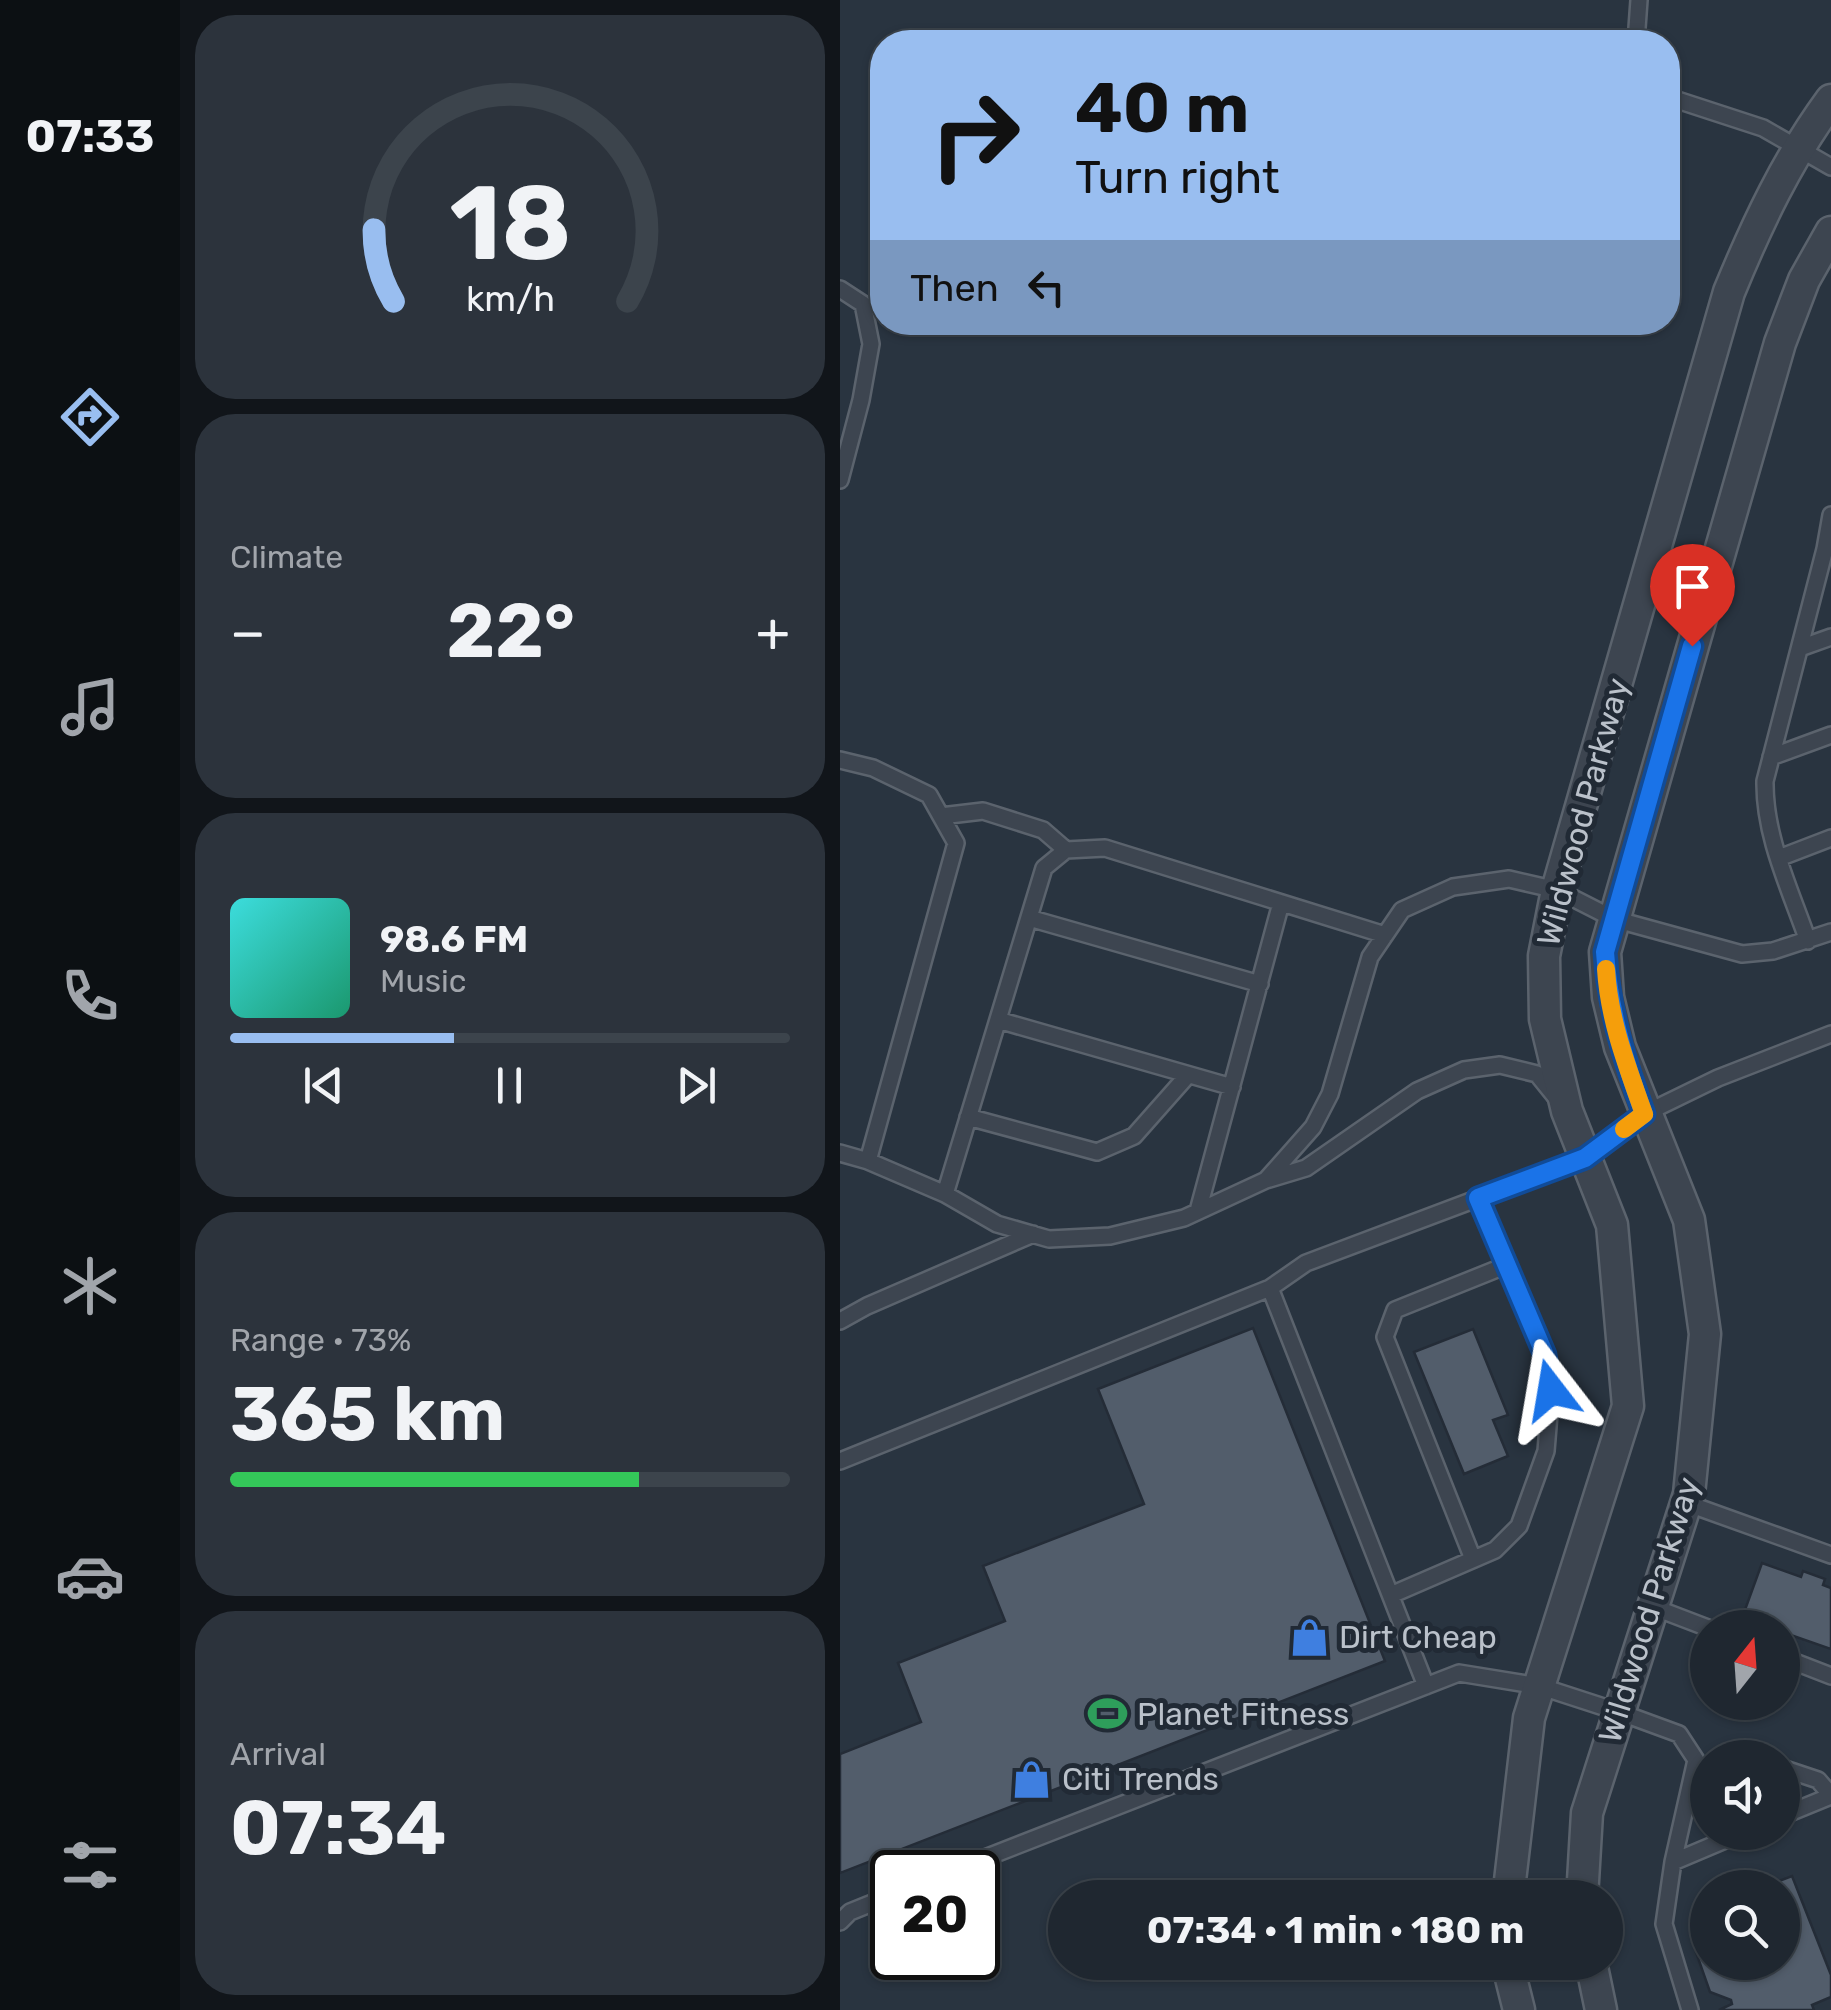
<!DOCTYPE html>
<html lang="en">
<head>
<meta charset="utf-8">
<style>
  :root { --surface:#1f2730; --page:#2c333c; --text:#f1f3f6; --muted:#a1a5ab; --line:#3c444c; --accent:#99bef0 }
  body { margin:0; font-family:Rubik,sans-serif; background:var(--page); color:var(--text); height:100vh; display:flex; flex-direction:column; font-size:38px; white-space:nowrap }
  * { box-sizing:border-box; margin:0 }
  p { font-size:32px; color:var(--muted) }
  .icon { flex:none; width:55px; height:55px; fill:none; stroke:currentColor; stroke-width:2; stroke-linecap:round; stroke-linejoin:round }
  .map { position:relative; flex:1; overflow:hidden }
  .sheet { display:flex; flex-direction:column; gap:15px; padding:15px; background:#11151a; width:660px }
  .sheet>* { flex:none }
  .guide { position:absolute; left:30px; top:30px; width:810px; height:305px; border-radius:40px; box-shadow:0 2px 8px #0004,0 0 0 2px var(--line); background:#99bef0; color:#111; overflow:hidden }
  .needle { width:65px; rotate:17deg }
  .controls { position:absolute; left:850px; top:1610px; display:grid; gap:20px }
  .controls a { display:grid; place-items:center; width:110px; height:110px; border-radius:50%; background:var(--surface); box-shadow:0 2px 8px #0004,0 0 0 2px var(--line); font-size:50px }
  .speed { position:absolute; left:30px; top:1850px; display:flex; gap:20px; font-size:50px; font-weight:700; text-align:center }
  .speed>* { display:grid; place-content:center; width:130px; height:130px; border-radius:50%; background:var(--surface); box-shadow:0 2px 8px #0004,0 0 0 2px var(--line); line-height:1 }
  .speed .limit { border:5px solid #111; border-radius:15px; background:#fff; color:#111 }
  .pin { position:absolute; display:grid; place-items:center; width:85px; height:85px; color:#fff; margin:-102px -42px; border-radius:50% 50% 50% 0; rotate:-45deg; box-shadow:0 0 10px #0007 }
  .pin .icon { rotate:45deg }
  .me { position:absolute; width:110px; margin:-55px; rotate:346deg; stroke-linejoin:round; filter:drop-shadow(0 0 8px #0008) }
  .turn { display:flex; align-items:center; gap:35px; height:210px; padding:0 40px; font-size:45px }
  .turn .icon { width:130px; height:130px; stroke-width:2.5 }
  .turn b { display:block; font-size:70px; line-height:85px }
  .then { display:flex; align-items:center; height:95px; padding:0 40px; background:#0003; gap:20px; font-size:38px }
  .big { font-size:75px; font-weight:700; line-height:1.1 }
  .sheet .tile { flex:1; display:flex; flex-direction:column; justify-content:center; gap:15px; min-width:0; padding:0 35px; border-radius:40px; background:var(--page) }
  .sheet .dial { align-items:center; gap:0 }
  .dial svg { height:260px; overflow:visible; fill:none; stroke:var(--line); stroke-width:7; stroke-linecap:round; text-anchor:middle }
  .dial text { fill:var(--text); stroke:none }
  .song { display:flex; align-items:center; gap:30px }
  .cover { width:120px; height:120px; border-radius:15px; background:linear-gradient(135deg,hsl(180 70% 55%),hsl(160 70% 35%)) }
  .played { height:10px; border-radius:5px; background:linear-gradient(90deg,var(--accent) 40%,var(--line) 40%) }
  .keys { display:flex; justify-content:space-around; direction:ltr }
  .heat { display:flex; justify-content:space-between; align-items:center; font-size:55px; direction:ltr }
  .charge { height:15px; border-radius:8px; background:linear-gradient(90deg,#34c759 73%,var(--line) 0) }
  .trip { position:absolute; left:208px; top:1880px; width:575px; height:100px; border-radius:50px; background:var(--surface); box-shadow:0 2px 8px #0004,0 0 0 2px var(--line); font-weight:700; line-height:100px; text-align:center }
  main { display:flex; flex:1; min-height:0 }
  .tabs { display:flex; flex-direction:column; width:180px; justify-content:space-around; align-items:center; background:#0c1013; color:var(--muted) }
  .tabs .icon { width:70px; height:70px }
  .tabs .active { color:var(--accent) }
  .tabs b { font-size:45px; color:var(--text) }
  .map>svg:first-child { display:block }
  .building { fill:#525d6b; stroke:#242c37; stroke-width:2.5 }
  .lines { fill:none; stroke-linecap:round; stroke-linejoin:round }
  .service-casing { stroke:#5b636d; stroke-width:20 }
  .minor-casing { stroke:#5b636d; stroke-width:35 }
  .service { stroke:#3d4550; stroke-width:15 }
  .minor { stroke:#3d4550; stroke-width:30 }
  .route-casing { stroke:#114b97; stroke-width:25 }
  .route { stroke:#1a73e8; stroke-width:18 }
  .slow { stroke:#f59e0b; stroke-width:18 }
  .labels { text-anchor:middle; stroke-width:10; stroke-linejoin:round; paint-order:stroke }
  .street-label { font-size:32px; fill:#bac1ca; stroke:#212a35 }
  .poi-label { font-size:32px; fill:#bac1ca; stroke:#212a35; text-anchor:start }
</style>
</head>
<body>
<main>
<nav class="tabs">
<b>07:33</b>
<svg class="icon active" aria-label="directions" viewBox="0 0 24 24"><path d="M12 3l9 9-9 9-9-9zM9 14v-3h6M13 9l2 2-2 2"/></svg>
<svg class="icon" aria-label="music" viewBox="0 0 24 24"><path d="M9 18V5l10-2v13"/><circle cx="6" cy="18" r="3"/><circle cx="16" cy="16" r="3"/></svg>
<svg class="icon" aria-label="phone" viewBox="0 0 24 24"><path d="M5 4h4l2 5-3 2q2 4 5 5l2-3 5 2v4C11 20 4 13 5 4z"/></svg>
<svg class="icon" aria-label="climate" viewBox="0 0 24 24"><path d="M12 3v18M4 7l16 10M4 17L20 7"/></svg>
<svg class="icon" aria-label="car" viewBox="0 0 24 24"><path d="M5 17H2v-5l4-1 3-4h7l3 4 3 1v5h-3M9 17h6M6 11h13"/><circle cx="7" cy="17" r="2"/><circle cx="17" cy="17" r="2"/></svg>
<svg class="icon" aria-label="filters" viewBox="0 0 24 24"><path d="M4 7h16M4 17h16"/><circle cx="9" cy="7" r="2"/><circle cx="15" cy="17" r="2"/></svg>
</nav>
<section class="sheet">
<div class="tile dial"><svg viewBox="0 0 100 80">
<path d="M14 69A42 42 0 1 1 86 69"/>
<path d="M14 69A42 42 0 0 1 8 47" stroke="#99bef0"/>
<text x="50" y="56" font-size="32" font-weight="700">18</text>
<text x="50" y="72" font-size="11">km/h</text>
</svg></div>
<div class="tile"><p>Climate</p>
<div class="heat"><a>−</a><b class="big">22°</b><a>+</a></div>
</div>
<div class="tile">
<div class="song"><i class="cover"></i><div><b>98.6 FM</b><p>Music</p></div></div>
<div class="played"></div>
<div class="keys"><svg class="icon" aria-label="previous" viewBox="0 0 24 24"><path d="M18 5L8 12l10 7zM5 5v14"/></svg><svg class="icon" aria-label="pause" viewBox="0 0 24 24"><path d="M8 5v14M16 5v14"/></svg><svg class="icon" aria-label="next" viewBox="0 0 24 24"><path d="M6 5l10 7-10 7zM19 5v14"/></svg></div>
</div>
<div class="tile"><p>Range · 73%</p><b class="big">365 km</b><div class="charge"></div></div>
<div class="tile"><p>Arrival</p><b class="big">07:34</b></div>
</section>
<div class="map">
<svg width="991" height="2010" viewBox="0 0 991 2010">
  <rect width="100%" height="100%" fill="#293440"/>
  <path class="building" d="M 413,1328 L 545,1661 L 0,1873 L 0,1754 L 81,1722 L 58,1663 L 165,1621 L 143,1566 L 304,1504 L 258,1389 Z
    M 633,1329 L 668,1415 L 653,1420 L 668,1456 L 624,1474 L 574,1352 Z
    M 922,1563 L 961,1577 L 963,1571 L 985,1579 L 983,1585 L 991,1588 L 991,1649 L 942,1632 L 942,1628 L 930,1628 L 902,1618 Z
    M 952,1876 L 991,1975 L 991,1997 L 972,2005 L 974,2010 L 879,2010 L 892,2004 L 891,2000 L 870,1992 L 851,1938 L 858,1921 L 856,1912 L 868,1908 L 868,1962 L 942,1962 L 942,1888 L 921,1888 Z"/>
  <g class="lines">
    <defs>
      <path id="service" d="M 796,42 L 799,0
        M 828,97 L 923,128 L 991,167
        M 0,289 L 23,304 L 31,344 L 21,400 L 0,480
        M 960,648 L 991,637
        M 931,757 L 991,735
        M 0,760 L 33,768 L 89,795 L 116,843 L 28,1161
        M 101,816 L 143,811 L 203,830 L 226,850
        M 939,858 L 991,838
        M 189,918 L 420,984
        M 968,941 C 950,889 924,836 925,781 L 985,549 L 991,515
        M 158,1020 L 392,1087
        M 128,1117 L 257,1152 L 294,1136 L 348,1075
        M 0,1153 L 28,1161 L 105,1194 L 157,1224 L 209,1239 L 270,1236 L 344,1218 L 426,1180 L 473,1127 L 490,1094 L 530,957 L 562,910 L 613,887 L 669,879 L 717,890 L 774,919 L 902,954 L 933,951 L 991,932
        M 426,1180 L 466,1168 L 577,1091 L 624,1070 L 660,1065 L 697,1074 L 718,1100
        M 105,1194 L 204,868 L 226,850 L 265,848 L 545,935
        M 358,1211 L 441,903
        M 0,1321 L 27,1306 L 193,1234
        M 0,1461 L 430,1288
        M 846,1503 L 991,1555
        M 633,1559 L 545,1337 L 555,1310 L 667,1265
        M 551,1595 L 655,1550 L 679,1526 L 706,1451 L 711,1390 L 705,1355 L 638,1198
        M 813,1607 L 868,1628
        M 942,1657 L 991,1676
        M 586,1686 L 430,1288 L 466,1263 L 745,1158 L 804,1114 L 878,1078 L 991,1034
        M 942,1768 L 978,1780 L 991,1795
        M 942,1816 L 991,1796
        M 833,1862 L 904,1832
        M 109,1872 L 619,1673 L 699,1686 L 779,1712 L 839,1734 L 856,1760 L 833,1862 L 824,1924 L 850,2010
        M 0,1922 L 10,1912 L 52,1895"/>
      <path id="minor" d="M 668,1898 L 689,1718 L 788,1406 L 772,1225 L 727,1111 L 705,1019 L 704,956 L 717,890 L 889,292 C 917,224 947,160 991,100
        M 742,1898 L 747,1813 L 849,1494 L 865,1334 L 849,1220 L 780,1047 L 768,997 L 765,952 L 940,343 L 964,280 L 991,232
        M 667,1962 L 679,2010
        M 751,1962 L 761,2010"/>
    </defs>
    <use href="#service" class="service-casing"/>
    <use href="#minor" class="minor-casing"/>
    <use href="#service" class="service"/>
    <use href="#minor" class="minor"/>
  </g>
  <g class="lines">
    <defs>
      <path id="route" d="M 711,1390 L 705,1355 L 638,1198 L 745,1158 L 804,1114 C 784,1060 769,1010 765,952 L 852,646"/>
    </defs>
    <use href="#route" class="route-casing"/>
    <use href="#route" class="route"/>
    <path class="slow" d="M 766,969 C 769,1020 787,1066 804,1114 L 784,1129"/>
  </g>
  <defs>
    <symbol id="shop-bare" viewBox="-9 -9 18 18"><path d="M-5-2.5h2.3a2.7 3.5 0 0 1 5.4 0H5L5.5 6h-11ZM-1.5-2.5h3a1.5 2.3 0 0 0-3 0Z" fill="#3f7fe0" stroke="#212a35" stroke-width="2.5" paint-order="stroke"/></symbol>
    <symbol id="stadium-bare" viewBox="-9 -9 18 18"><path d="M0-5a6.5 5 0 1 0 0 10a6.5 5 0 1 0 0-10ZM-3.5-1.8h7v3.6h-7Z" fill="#2e9e5b" stroke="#212a35" stroke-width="2.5" paint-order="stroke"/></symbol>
  </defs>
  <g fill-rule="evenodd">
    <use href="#shop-bare" x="442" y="1610" width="55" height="55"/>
    <use href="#stadium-bare" x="240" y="1686" width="55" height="55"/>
    <use href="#shop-bare" x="164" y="1752" width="55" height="55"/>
  </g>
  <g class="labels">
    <g class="street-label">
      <text transform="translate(743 812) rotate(-75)" y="11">Wildwood Parkway</text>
      <text transform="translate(809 1610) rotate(-73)" y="11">Wildwood Parkway</text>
    </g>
    <g class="poi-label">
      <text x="499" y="1648">Dirt Cheap</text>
      <text x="297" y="1725">Planet Fitness</text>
      <text x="222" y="1790">Citi Trends</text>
    </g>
  </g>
</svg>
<div class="controls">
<a><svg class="needle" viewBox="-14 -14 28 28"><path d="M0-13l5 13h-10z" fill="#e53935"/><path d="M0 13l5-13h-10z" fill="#a1a5ab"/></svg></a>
<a><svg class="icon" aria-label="sound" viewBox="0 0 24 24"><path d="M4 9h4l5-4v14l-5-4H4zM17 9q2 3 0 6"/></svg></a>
<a><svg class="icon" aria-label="search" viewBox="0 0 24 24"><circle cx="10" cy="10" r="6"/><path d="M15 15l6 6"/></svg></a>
</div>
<div class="speed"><div class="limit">20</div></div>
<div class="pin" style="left:852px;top:646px;background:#d93025"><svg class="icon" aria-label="arrive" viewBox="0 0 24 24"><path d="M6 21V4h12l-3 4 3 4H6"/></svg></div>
<svg class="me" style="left:711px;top:1390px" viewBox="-20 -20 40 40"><path d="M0-17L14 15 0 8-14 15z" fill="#1a73e8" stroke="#fff" stroke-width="4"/></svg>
<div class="trip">07:34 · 1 min · 180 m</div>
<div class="guide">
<div class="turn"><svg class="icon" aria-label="right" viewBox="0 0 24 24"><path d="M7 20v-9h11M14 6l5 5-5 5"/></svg><div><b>40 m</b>Turn right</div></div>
<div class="then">Then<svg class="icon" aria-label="left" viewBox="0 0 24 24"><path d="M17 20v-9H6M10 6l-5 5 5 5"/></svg></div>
</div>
</div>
</main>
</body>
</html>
